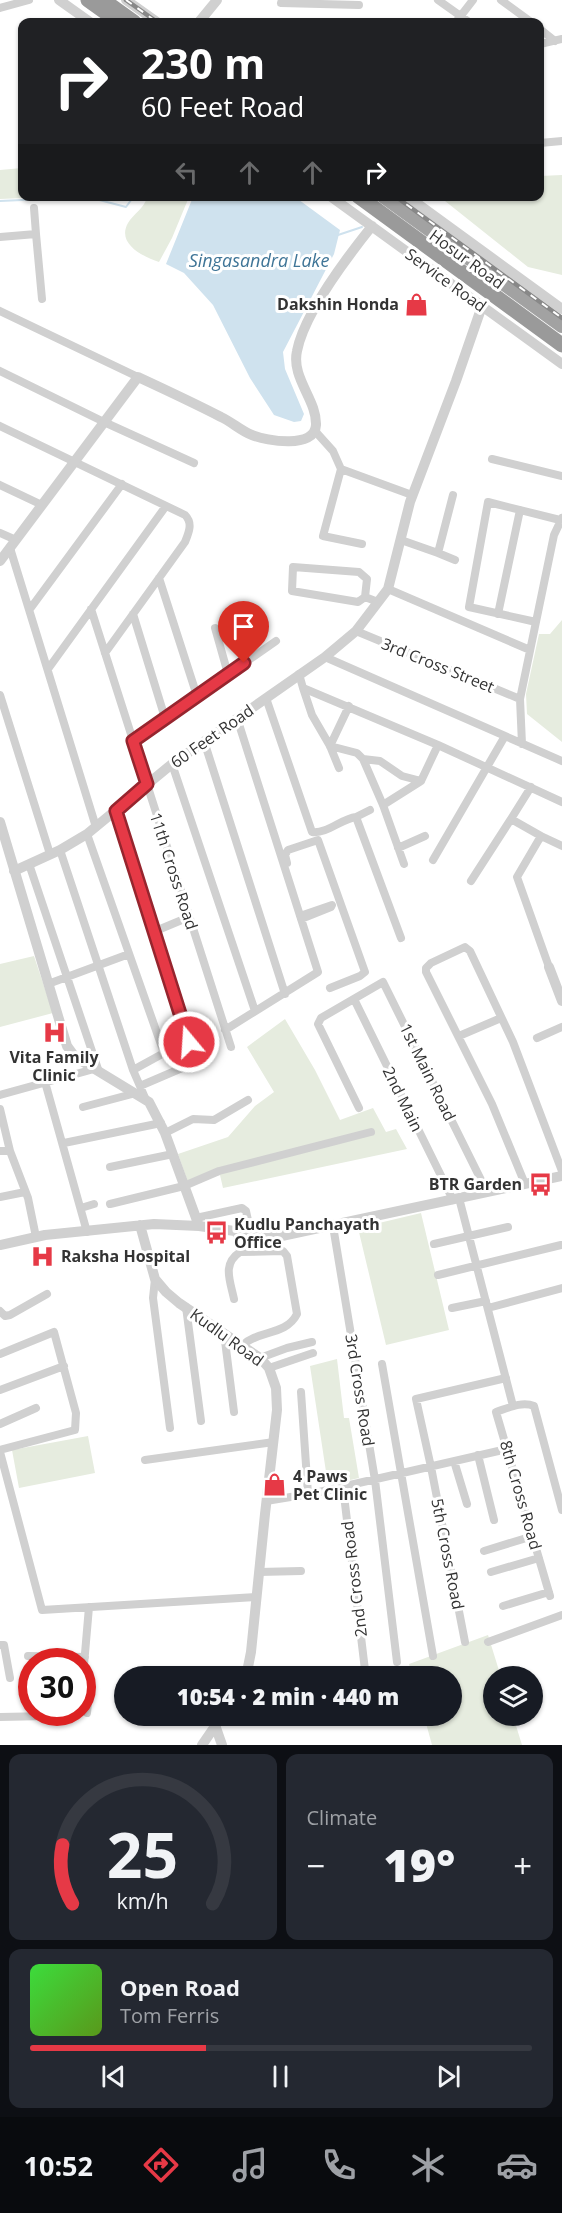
<!DOCTYPE html>
<html lang="en">
<head>
<meta charset="utf-8">
<style>
  :root { --surface:#171b24; --page:#242831; --text:#f1f3f6; --muted:#9ea1a6; --line:#363941; --accent:#e63946 }
  body { margin:0; font-family:"Open Sans",sans-serif; background:var(--page); color:var(--text); height:100vh; display:flex; flex-direction:column; font-size:22px; white-space:nowrap }
  * { box-sizing:border-box; margin:0 }
  p { font-size:20px; color:var(--muted) }
  .icon { flex:none; width:33px; height:33px; fill:none; stroke:currentColor; stroke-width:2; stroke-linecap:round; stroke-linejoin:round }
  .map { position:relative; height:1745px; overflow:hidden }
  .sheet { display:flex; flex-direction:column; gap:9px; padding:9px; background:#0d0f14; flex:1 }
  .sheet>* { flex:none }
  .top-card { position:absolute; left:18px; top:18px; width:526px; height:183px; border-radius:12px; box-shadow:0 2px 4px #0004; background:#202124; color:#fff; overflow:hidden }
  .buttons { position:absolute; left:483px; top:1666px; display:grid; gap:12px }
  .buttons a { display:grid; place-items:center; width:60px; height:60px; border-radius:50%; background:var(--surface); box-shadow:0 2px 4px #0004; font-size:30px }
  .speed { position:absolute; left:18px; top:1648px; display:flex; gap:12px; font-size:30px; font-weight:700; text-align:center }
  .speed>* { display:grid; place-content:center; width:78px; height:78px; border-radius:50%; background:var(--surface); box-shadow:0 2px 4px #0004; line-height:1 }
  .speed .limit { border:9px solid #d22; background:#fff; color:#111 }
  .pin { position:absolute; display:grid; place-items:center; width:51px; height:51px; color:#fff; margin:-62px -26px; border-radius:50% 50% 50% 0; rotate:-45deg; box-shadow:0 0 6px #0007 }
  .pin .icon { rotate:45deg }
  .me { position:absolute; width:66px; margin:-33px; rotate:342deg; stroke-linejoin:round; filter:drop-shadow(0 0 4px #0008) }
  .turn { display:flex; align-items:center; gap:21px; height:126px; padding:0 24px; font-size:27px }
  .turn .icon { width:78px; height:78px; stroke-width:2.5 }
  .turn b { display:block; font-size:42px; line-height:51px }
  .lanes { display:flex; align-items:center; height:57px; padding:0 24px; background:#0003; justify-content:center; gap:30px; direction:ltr }
  .lanes .off { opacity:.35 }
  .big { font-size:45px; font-weight:800; line-height:1.1 }
  .sheet .widget { flex:1; display:flex; flex-direction:column; justify-content:center; gap:9px; min-width:0; padding:0 21px; border-radius:12px; background:var(--page) }
  .sheet .dial { align-items:center; gap:0 }
  .dial svg { height:156px; overflow:visible; fill:none; stroke:var(--line); stroke-width:7; stroke-linecap:round; text-anchor:middle }
  .dial text { fill:var(--text); stroke:none }
  .song { display:flex; align-items:center; gap:18px }
  .cover { width:72px; height:72px; border-radius:9px; background:linear-gradient(135deg,hsl(120 70% 55%),hsl(90 70% 35%)) }
  .played { height:6px; border-radius:3px; background:linear-gradient(90deg,var(--accent) 35%,var(--line) 35%) }
  .keys { display:flex; justify-content:space-around; direction:ltr }
  .heat { display:flex; justify-content:space-between; align-items:center; font-size:33px; direction:ltr }
  .sheet .tiles { flex:1; display:grid; gap:9px; grid-template-columns:1fr 1fr }
  .widget:last-child { grid-column:span 2 }
  .trip { position:absolute; left:114px; top:1666px; width:348px; height:60px; border-radius:30px; background:var(--surface); box-shadow:0 2px 4px #0004; font-weight:800; line-height:60px; text-align:center }
  .menu { display:flex; height:96px; justify-content:space-around; align-items:center; background:#090b0e; color:var(--muted) }
  .menu .icon { width:42px; height:42px }
  .menu .active { color:var(--accent) }
  .menu b { font-size:27px; color:var(--text) }
  .map>svg:first-child { display:block }
  .green { fill:#e6ecdf }
  .water { fill:#cfe2ee }
  .lines { fill:none; stroke-linecap:round; stroke-linejoin:round }
  .stream { stroke:#cfe2ee; stroke-width:2 }
  .minor { stroke:#d0d0d0; stroke-width:8 }
  .tertiary { stroke:#d0d0d0; stroke-width:10 }
  .trunk { stroke:#a2a2a2; stroke-width:14 }
  .motorway { stroke:#9a9a9a; stroke-width:15 }
  .rail-casing { stroke:#888; stroke-width:4.5 }
  .rail { stroke:#fff; stroke-width:2; stroke-dasharray:7; stroke-linecap:butt }
  .route-casing { stroke:#96252e; stroke-width:15 }
  .route { stroke:#e63946; stroke-width:10 }
  .labels { text-anchor:middle; stroke-width:6; stroke-linejoin:round; paint-order:stroke }
  .street-label { font-size:16px; fill:#333; stroke:#fff }
  .poi-label { font-size:16px; font-weight:bold; fill:#333; stroke:#fff; text-anchor:start }
  .water-label { font-size:18px; font-style:italic; fill:#3f7597; stroke:#fff }
</style>
</head>
<body>
<div class="map">
<svg width="562" height="1745" viewBox="0 0 562 1745">
  <rect width="100%" height="100%" fill="#fff"/>
  <path class="green" d="M 22,168 L 22,196 L 47,197 L 0,199 L 0,170 Z
    M 562,175 L 562,275 L 528,267 L 440,197 L 540,196 L 540,176 Z
    M 147,197 L 189,197 L 172,238 L 159,262 C 144,257 116,244 128,223 C 134,213 144,209 147,197 Z
    M 562,620 L 562,742 L 527,714 L 526,694 L 539,634 L 550,634 Z
    M 34,956 L 53,1013 L 0,1027 L 0,964 Z
    M 285,1019 L 315,1070 L 340,1120 L 373,1108 L 386,1132 L 396,1129 L 407,1149 L 223,1188 L 220,1175 L 188,1182 L 178,1154 L 228,1137 L 255,1106 L 274,1092 L 247,1047 Z
    M 421,1213 L 449,1330 L 386,1345 L 358,1228 Z
    M 337,1359 L 344,1418 L 349,1418 L 359,1478 L 328,1485 L 310,1366 Z
    M 88,1436 L 95,1473 L 19,1488 L 12,1450 Z
    M 488,1635 L 501,1677 L 494,1677 L 494,1716 L 513,1716 L 522,1745 L 432,1745 L 424,1716 L 452,1716 L 452,1677 L 413,1677 L 409,1664 Z"/>
  <path class="water" d="M 193,197 L 295,197 L 340,230 L 334,254 L 283,352 L 285,369 L 304,414 L 301,421 L 294,422 L 274,415 L 250,378 L 213,305 L 184,273 L 166,264 Z"/>
  <g class="lines">
    <path class="stream" d="M 0,201 L 88,197 L 126,207 L 134,196
      M 338,235 L 362,227"/>
    <path class="minor" d="M 282,0 L 281,3 L 359,5
      M 438,0 L 469,22
      M 501,0 L 531,22
      M 0,8 L 29,0
      M 456,22 L 473,0
      M 540,29 L 555,41
      M 540,44 L 562,39
      M 540,143 L 562,141
      M 34,208 L 36,234
      M 0,237 L 36,234 L 42,299
      M 0,311 L 138,377
      M 0,371 L 104,422 L 194,463
      M 0,426 L 185,515 C 193,523 189,532 185,542 L 105,653
      M 315,431 L 333,451 L 341,469 L 412,495
      M 492,459 L 562,476
      M 341,469 L 323,536 L 362,544
      M 0,485 L 42,505
      M 0,533 L 16,540
      M 401,540 L 438,553 L 453,495
      M 10,548 L 96,827
      M 438,553 L 455,560
      M 159,578 L 197,696
      M 388,589 L 530,650
      M 365,597 L 358,602 L 292,591 L 293,567 L 359,572 L 367,579 L 365,597 L 378,602
      M 30,609 L 122,484
      M 91,609 L 231,1047
      M 133,614 L 165,718
      M 498,614 L 520,510
      M 536,622 L 469,607 L 488,502 L 560,520
      M 215,628 L 228,674
      M 356,631 L 520,699
      M 325,657 L 562,761
      M 48,669 L 166,506
      M 299,674 L 303,688 L 438,745 L 562,802
      M 303,688 L 312,715 L 330,746 L 339,768
      M 0,695 L 50,854
      M 266,698 L 312,832 C 327,834 341,819 356,817 L 401,938
      M 133,741 L 276,641
      M 204,741 L 285,994
      M 522,744 L 520,699 L 554,535 L 562,518
      M 330,746 L 357,753 L 363,759 L 380,761 L 402,776 L 421,781 L 438,745
      M 330,746 L 349,706
      M 363,759 L 383,805 L 404,864
      M 172,764 L 255,1011
      M 531,787 L 511,819 L 541,836 L 517,877 L 549,967
      M 383,805 L 421,781
      M 116,811 L 197,1064
      M 356,817 L 370,810
      M 87,834 L 164,1053 L 133,1070
      M 541,836 L 562,846
      M 398,848 L 425,836
      M 60,850 L 133,1070 L 146,1100
      M 433,860 L 505,736
      M 287,863 L 285,855 L 288,850 L 318,840 L 365,972 L 360,976 L 330,988
      M 29,864 L 99,1072
      M 471,881 L 511,819
      M 300,916 L 332,905 L 331,907 L 301,919
      M 153,932 L 189,917
      M 48,984 L 129,954
      M 354,999 L 453,1200
      M 225,1030 L 318,972 L 237,718
      M 459,1036 L 501,1018
      M 537,1038 L 562,1027
      M 45,1082 L 87,1232
      M 140,1086 L 189,1065
      M 0,1095 L 94,1069
      M 83,1107 L 136,1093
      M 359,1108 L 318,1024 L 321,1018 L 383,982 L 487,1192
      M 0,1109 L 10,1151 L 28,1198 L 36,1237
      M 165,1133 L 193,1119 L 214,1120 L 248,1100
      M 64,1143 L 161,1123
      M 0,1151 L 10,1151
      M 110,1167 L 173,1154
      M 525,1184 L 492,1104 L 426,972 L 426,968 L 431,963 L 465,947 L 470,951 L 513,1042 L 562,1171
      M 0,1197 L 25,1192
      M 459,1198 L 513,1406
      M 110,1204 L 184,1186 L 219,1171 L 371,1132
      M 81,1208 L 94,1204
      M 196,1218 L 242,1208 L 246,1211 L 251,1234
      M 333,1226 L 375,1480 L 397,1662
      M 236,1231 L 240,1252 L 283,1251 L 287,1256 L 297,1314 C 286,1336 258,1330 243,1345
      M 434,1244 L 508,1227
      M 438,1275 L 561,1245
      M 155,1279 L 153,1298 L 170,1428
      M 234,1299 C 230,1280 222,1264 240,1252
      M 186,1307 L 201,1421
      M 452,1308 L 486,1301
      M 488,1308 L 562,1288
      M 0,1311 L 5,1316 L 10,1315 L 47,1294
      M 224,1333 L 234,1412
      M 0,1354 L 54,1332 L 76,1413 L 75,1430 L 0,1450
      M 260,1358 L 287,1348 L 312,1342
      M 382,1364 L 433,1656
      M 269,1368 L 313,1353
      M 0,1390 L 64,1366
      M 301,1392 L 308,1494
      M 0,1424 L 36,1408
      M 0,1452 L 42,1610 L 256,1597
      M 478,1455 L 494,1520
      M 145,1460 L 274,1442
      M 454,1461 L 467,1504
      M 343,1487 L 365,1670
      M 266,1501 L 315,1493 L 507,1449
      M 484,1551 L 533,1536
      M 259,1572 L 301,1571
      M 491,1572 L 539,1558
      M 550,1596 L 496,1412 C 508,1408 522,1401 534,1406 L 562,1510
      M 503,1606 L 549,1592
      M 465,1642 L 431,1467 L 416,1399 L 506,1378
      M 488,1642 L 562,1615
      M 0,1645 L 4,1645 L 10,1678
      M 28,1656 L 85,1657
      M 83,1683 L 90,1683 L 87,1713
      M 31,1686 L 32,1686
      M 82,1688 L 89,1607
      M 0,1717 L 48,1716 L 49,1713"/>
    <path class="tertiary" d="M 59,0 L 90,22
      M 126,0 L 157,22
      M 199,22 L 217,0
      M 330,196 L 562,364
      M 407,196 L 562,309
      M 0,561 L 138,377 C 166,390 194,403 221,417 C 232,422 241,431 252,435 C 267,441 315,449 316,425 C 317,400 291,378 297,351 C 304,314 348,256 372,226
      M 0,822 L 67,1046 L 75,1057 L 149,1102 L 165,1133 L 199,1226
      M 14,871 L 60,850 L 87,834 L 172,764 L 325,657 L 356,631 L 388,589 L 410,502 L 456,381 L 482,306
      M 549,967 L 562,1001
      M 140,1225 L 155,1279 L 166,1292 L 179,1303 L 260,1358 L 269,1368 L 276,1388 L 277,1410 L 265,1514 L 251,1652 L 246,1677
      M 0,1245 L 45,1235 L 154,1224 L 199,1226 L 277,1237 L 562,1176
      M 215,1725 L 222,1745
      M 202,1745 L 222,1716"/>
    <path class="trunk" d="M 383,196 L 562,326"/>
    <path class="motorway" d="M 88,0 L 109,15
      M 103,0 L 134,22
      M 358,196 L 562,345"/>
    <defs>
      <path id="rail" d="M 126,0 L 157,22
        M 395,196 L 562,318"/>
    </defs>
    <use href="#rail" class="rail-casing"/>
    <use href="#rail" class="rail"/>
  </g>
  <g class="lines">
    <defs>
      <path id="route" d="M 189,1042 L 116,811 L 147,784 L 133,741 L 244,663"/>
    </defs>
    <use href="#route" class="route-casing"/>
    <use href="#route" class="route"/>
  </g>
  <defs>
    <symbol id="shop-bare" viewBox="-9 -9 18 18"><path d="M-5-2.5h2.3a2.7 3.5 0 0 1 5.4 0H5L5.5 6h-11ZM-1.5-2.5h3a1.5 2.3 0 0 0-3 0Z" fill="#e63946" stroke="#fff" stroke-width="2.5" paint-order="stroke"/></symbol>
    <symbol id="hospital-bare" viewBox="-9 -9 18 18"><path d="M-5-5h3v3.5h4V-5h3V5h-3V1.5h-4V5h-3Z" fill="#e63946" stroke="#fff" stroke-width="2.5" paint-order="stroke"/></symbol>
    <symbol id="bus-bare" viewBox="-9 -9 18 18"><path d="M-5-6H5V4H4V6H2V4H-2V6H-4V4H-5ZM-3.5-4V0h7V-4ZM-3.5 1.2v1.5H-2V1.2ZM2 1.2v1.5H3.5V1.2Z" fill="#e63946" stroke="#fff" stroke-width="2.5" paint-order="stroke"/></symbol>
  </defs>
  <g fill-rule="evenodd">
    <use href="#shop-bare" x="400" y="288" width="33" height="33"/>
    <use href="#hospital-bare" x="38" y="1016" width="33" height="33"/>
    <use href="#bus-bare" x="524" y="1168" width="33" height="33"/>
    <use href="#bus-bare" x="200" y="1216" width="33" height="33"/>
    <use href="#hospital-bare" x="26" y="1240" width="33" height="33"/>
    <use href="#shop-bare" x="258" y="1468" width="33" height="33"/>
  </g>
  <g class="labels">
    <g class="street-label">
      <text transform="translate(467 259) rotate(36)" y="6">Hosur Road</text>
      <text transform="translate(446 280) rotate(36)" y="6">Service Road</text>
      <text transform="translate(438 665) rotate(22)" y="6">3rd Cross Street</text>
      <text transform="translate(212 736) rotate(-35)" y="6">60 Feet Road</text>
      <text transform="translate(174 871) rotate(72)" y="6">11th Cross Road</text>
      <text transform="translate(428 1072) rotate(64)" y="6">1st Main Road</text>
      <text transform="translate(403 1099) rotate(64)" y="6">2nd Main</text>
      <text transform="translate(227 1337) rotate(36)" y="6">Kudlu Road</text>
      <text transform="translate(360 1390) rotate(81)" y="6">3rd Cross Road</text>
      <text transform="translate(521 1495) rotate(74)" y="6">8th Cross Road</text>
      <text transform="translate(448 1554) rotate(79)" y="6">5th Cross Road</text>
      <text transform="translate(354 1579) rotate(-97)" y="6">2nd Cross Road</text>
    </g>
    <g class="poi-label">
      <text x="399" y="310" text-anchor="end">Dakshin Honda</text>
      <text x="54" y="1063" text-anchor="middle">Vita Family<tspan x="54" dy="18">Clinic</tspan></text>
      <text x="522" y="1190" text-anchor="end">BTR Garden</text>
      <text x="234" y="1230">Kudlu Panchayath<tspan x="234" dy="18">Office</tspan></text>
      <text x="61" y="1262">Raksha Hospital</text>
      <text x="293" y="1482">4 Paws<tspan x="293" dy="18">Pet Clinic</tspan></text>
    </g>
    <g class="water-label">
      <text x="259" y="267">Singasandra Lake</text>
    </g>
  </g>
</svg>
<div class="buttons">
<a><svg class="icon" aria-label="layers" viewBox="0 0 24 24"><path d="M12 4l9 5-9 5-9-5zM3 14l9 5 9-5"/></svg></a>
</div>
<div class="speed"><div class="limit">30</div></div>
<div class="pin" style="left:244px;top:663px;background:#d93025"><svg class="icon" aria-label="arrive" viewBox="0 0 24 24"><path d="M6 21V4h12l-3 4 3 4H6"/></svg></div>
<svg class="me" style="left:189px;top:1042px" viewBox="-20 -20 40 40"><circle r="17" fill="#e63946" stroke="#fff" stroke-width="3"/><path d="M0-11L8 9 0 5-8 9z" fill="#fff"/></svg>
<div class="trip">10:54 · 2 min · 440 m</div>
<div class="top-card">
<div class="turn"><svg class="icon" aria-label="right" viewBox="0 0 24 24"><path d="M7 20v-9h11M14 6l5 5-5 5"/></svg><div><b>230 m</b>60 Feet Road</div></div>
<div class="lanes"><svg class="icon off" aria-label="left" viewBox="0 0 24 24"><path d="M17 20v-9H6M10 6l-5 5 5 5"/></svg><svg class="icon off" aria-label="ahead" viewBox="0 0 24 24"><path d="M12 20V5M6 11l6-6 6 6"/></svg><svg class="icon off" aria-label="ahead" viewBox="0 0 24 24"><path d="M12 20V5M6 11l6-6 6 6"/></svg><svg class="icon" aria-label="right" viewBox="0 0 24 24"><path d="M7 20v-9h11M14 6l5 5-5 5"/></svg></div>
</div>
</div>
<section class="sheet">
<div class="tiles">
<div class="widget dial"><svg viewBox="0 0 100 80">
<path d="M14 69A42 42 0 1 1 86 69"/>
<path d="M14 69A42 42 0 0 1 9 39" stroke="#e63946"/>
<text x="50" y="56" font-size="32" font-weight="700">25</text>
<text x="50" y="72" font-size="11">km/h</text>
</svg></div>
<div class="widget"><p>Climate</p>
<div class="heat"><a>−</a><b class="big">19°</b><a>+</a></div>
</div>
<div class="widget">
<div class="song"><i class="cover"></i><div><b>Open Road</b><p>Tom Ferris</p></div></div>
<div class="played"></div>
<div class="keys"><svg class="icon" aria-label="previous" viewBox="0 0 24 24"><path d="M18 5L8 12l10 7zM5 5v14"/></svg><svg class="icon" aria-label="pause" viewBox="0 0 24 24"><path d="M8 5v14M16 5v14"/></svg><svg class="icon" aria-label="next" viewBox="0 0 24 24"><path d="M6 5l10 7-10 7zM19 5v14"/></svg></div>
</div>
</div>
</section>
<nav class="menu">
<b>10:52</b>
<svg class="icon active" aria-label="directions" viewBox="0 0 24 24"><path d="M12 3l9 9-9 9-9-9zM9 14v-3h6M13 9l2 2-2 2"/></svg>
<svg class="icon" aria-label="music" viewBox="0 0 24 24"><path d="M9 18V5l10-2v13"/><circle cx="6" cy="18" r="3"/><circle cx="16" cy="16" r="3"/></svg>
<svg class="icon" aria-label="phone" viewBox="0 0 24 24"><path d="M5 4h4l2 5-3 2q2 4 5 5l2-3 5 2v4C11 20 4 13 5 4z"/></svg>
<svg class="icon" aria-label="climate" viewBox="0 0 24 24"><path d="M12 3v18M4 7l16 10M4 17L20 7"/></svg>
<svg class="icon" aria-label="car" viewBox="0 0 24 24"><path d="M5 17H2v-5l4-1 3-4h7l3 4 3 1v5h-3M9 17h6M6 11h13"/><circle cx="7" cy="17" r="2"/><circle cx="17" cy="17" r="2"/></svg>
</nav>
</body>
</html>
